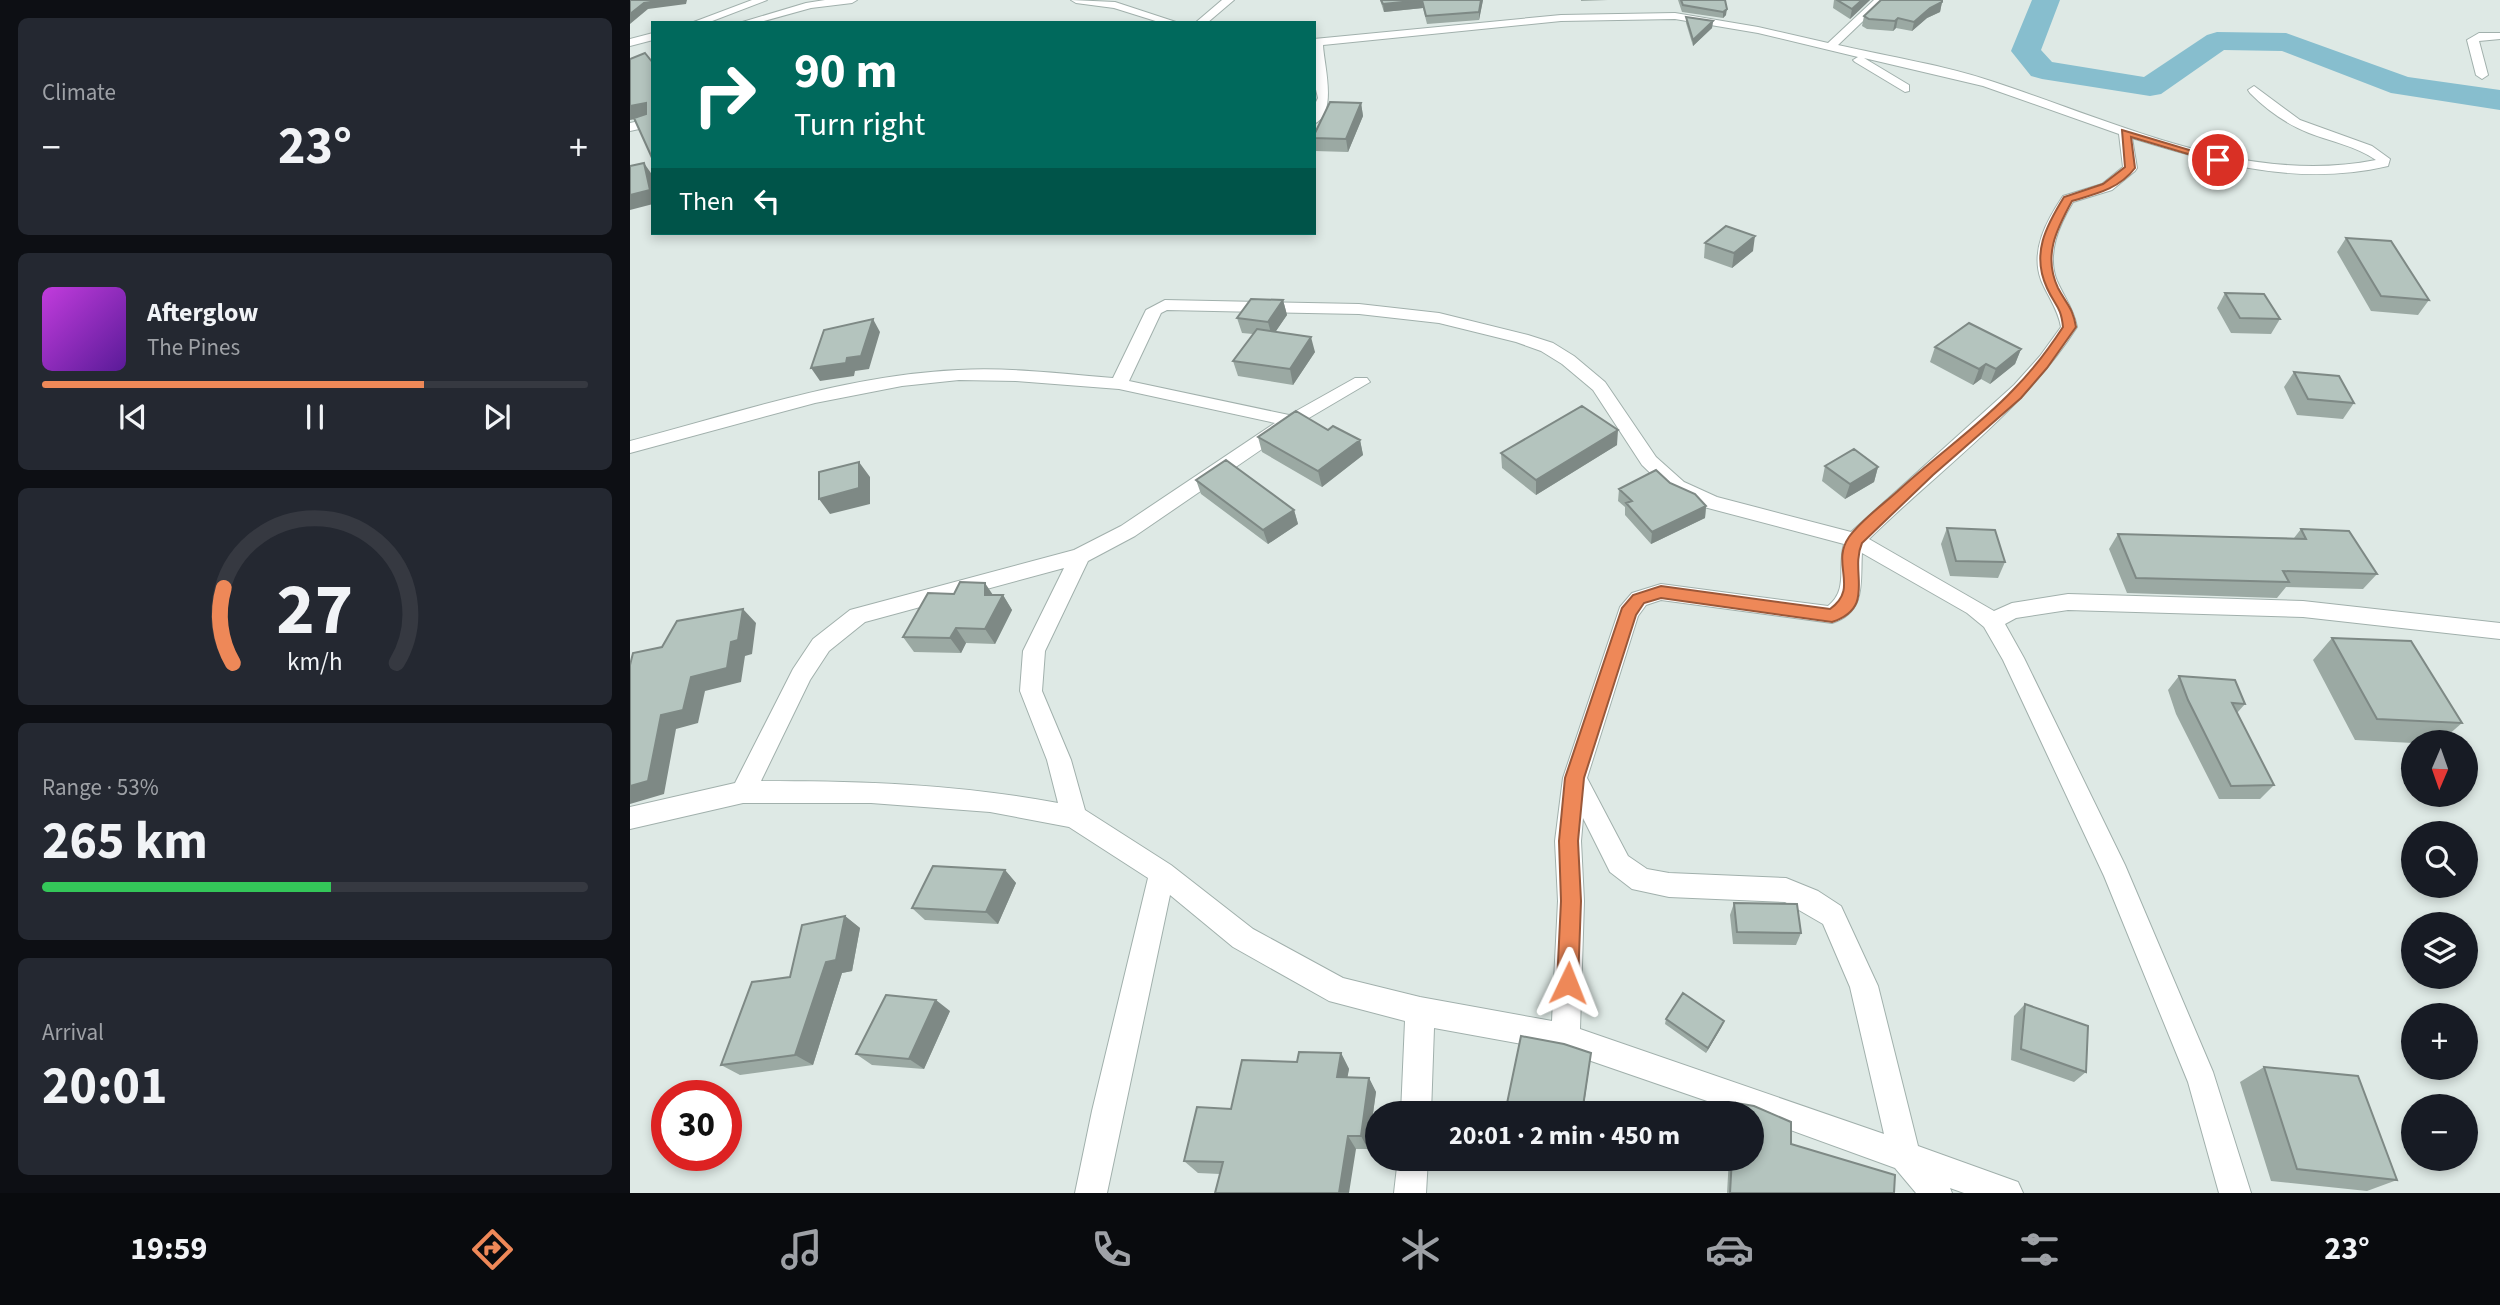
<!DOCTYPE html>
<html lang="en">
<head>
<meta charset="utf-8">
<style>
  :root { --surface:#171b24; --page:#242831; --text:#f1f3f6; --muted:#9ea1a6; --line:#363941; --accent:#ee8858 }
  body { margin:0; font-family:"Source Sans 3",sans-serif; background:var(--page); color:var(--text); height:100vh; display:flex; flex-direction:column; font-size:26px; white-space:nowrap }
  * { box-sizing:border-box; margin:0 }
  p { font-size:23px; color:var(--muted) }
  .icon { flex:none; width:38px; height:38px; fill:none; stroke:currentColor; stroke-width:2; stroke-linecap:round; stroke-linejoin:round }
  .map { position:relative; flex:1; overflow:hidden }
  .sheet { display:flex; flex-direction:column; gap:18px; padding:18px; background:#0d0f14; width:630px }
  .sheet>* { flex:none }
  .hud { position:absolute; left:21px; top:21px; width:665px; height:214px; border-radius:0px; box-shadow:0 4px 10px #0003; background:#00695c; color:#fff; overflow:hidden }
  .needle { width:46px; rotate:182deg }
  .fabs { position:absolute; left:1771px; top:730px; display:grid; gap:14px }
  .fabs a { display:grid; place-items:center; width:77px; height:77px; border-radius:50%; background:var(--surface); box-shadow:0 4px 10px #0003; font-size:35px }
  .speed { position:absolute; left:21px; top:1080px; display:flex; gap:14px; font-size:35px; font-weight:700; text-align:center }
  .speed>* { display:grid; place-content:center; width:91px; height:91px; border-radius:50%; background:var(--surface); box-shadow:0 4px 10px #0003; line-height:1 }
  .speed .limit { border:10px solid #d22; background:#fff; color:#111 }
  .pin { position:absolute; display:grid; place-items:center; width:60px; height:60px; color:#fff; margin:-30px; border:4px solid #fff; border-radius:50%; box-shadow:0 2px 7px #0007 }
  .me { position:absolute; width:77px; margin:-38px; rotate:2deg; stroke-linejoin:round; filter:drop-shadow(0 0 5px #0008) }
  .turn { display:flex; align-items:center; gap:24px; height:147px; padding:0 28px; font-size:32px }
  .turn .icon { width:91px; height:91px; stroke-width:2.5 }
  .turn b { display:block; font-size:49px; line-height:60px }
  .then { display:flex; align-items:center; height:66px; padding:0 28px; background:#0003; gap:14px; font-size:26px }
  .big { font-size:52px; font-weight:700; line-height:1.1 }
  .sheet .widget { flex:1; display:flex; flex-direction:column; justify-content:center; gap:10px; min-width:0; padding:0 24px; border-radius:10px; background:var(--page) }
  .sheet .dial { align-items:center; gap:0 }
  .dial svg { height:182px; overflow:visible; fill:none; stroke:var(--line); stroke-width:7; stroke-linecap:round; text-anchor:middle }
  .dial text { fill:var(--text); stroke:none }
  .song { display:flex; align-items:center; gap:21px }
  .cover { width:84px; height:84px; border-radius:10px; background:linear-gradient(135deg,hsl(290 70% 55%),hsl(270 70% 35%)) }
  .played { height:7px; border-radius:4px; background:linear-gradient(90deg,var(--accent) 70%,var(--line) 70%) }
  .keys { display:flex; justify-content:space-around; direction:ltr }
  .heat { display:flex; justify-content:space-between; align-items:center; font-size:38px; direction:ltr }
  .charge { height:10px; border-radius:5px; background:linear-gradient(90deg,#34c759 53%,var(--line) 0) }
  .trip { position:absolute; left:735px; top:1101px; width:399px; height:70px; border-radius:35px; background:var(--surface); box-shadow:0 4px 10px #0003; font-weight:700; line-height:70px; text-align:center }
  .tabs { display:flex; height:112px; justify-content:space-around; align-items:center; background:#090b0e; color:var(--muted) }
  .tabs .icon { width:49px; height:49px }
  .tabs .on { color:var(--accent) }
  .tabs b { font-size:32px; color:var(--text) }
  main { display:flex; flex:1; min-height:0 }
  .map>svg:first-child { display:block }
  .lines { fill:none; stroke-linecap:round; stroke-linejoin:round }
  .river { fill:#87bece; fill-rule:evenodd }
  .street-casing { stroke:#a1b0ac; stroke-width:2 }
  .street { fill:#fff; fill-rule:evenodd }
  .wall { fill:#9ba9a3 }
  .shaded-wall { fill:#7e8985 }
  .building { fill:#b4c4be; stroke:#7e8985; stroke-width:2 }
  .route { fill:#ee8858; stroke:#9b5839; stroke-width:2 }
</style>
</head>
<body>
<main>
<section class="sheet">
<div class="widget"><p>Climate</p>
<div class="heat"><a>−</a><b class="big">23°</b><a>+</a></div>
</div>
<div class="widget">
<div class="song"><i class="cover"></i><div><b>Afterglow</b><p>The Pines</p></div></div>
<div class="played"></div>
<div class="keys"><svg class="icon" aria-label="previous" viewBox="0 0 24 24"><path d="M18 5L8 12l10 7zM5 5v14"/></svg><svg class="icon" aria-label="pause" viewBox="0 0 24 24"><path d="M8 5v14M16 5v14"/></svg><svg class="icon" aria-label="next" viewBox="0 0 24 24"><path d="M6 5l10 7-10 7zM19 5v14"/></svg></div>
</div>
<div class="widget dial"><svg viewBox="0 0 100 80">
<path d="M14 69A42 42 0 1 1 86 69"/>
<path d="M14 69A42 42 0 0 1 10 36" stroke="#ee8858"/>
<text x="50" y="56" font-size="32" font-weight="700">27</text>
<text x="50" y="72" font-size="11">km/h</text>
</svg></div>
<div class="widget"><p>Range · 53%</p><b class="big">265 km</b><div class="charge"></div></div>
<div class="widget"><p>Arrival</p><b class="big">20:01</b></div>
</section>
<div class="map">
<svg width="1870" height="1193" viewBox="0 0 1870 1193">
  <rect width="100%" height="100%" fill="#dee9e5"/>
  <g class="lines">
    <path class="river" d="M 1402,0 L 1430,0 L 1411,50 L 1422,62 L 1514,77 L 1577,35 L 1587,32 L 1656,33 L 1778,77 L 1870,90 L 1870,110 L 1761,93 L 1652,51 L 1594,50 L 1531,94 L 1520,96 L 1412,79 L 1401,76 L 1381,51 Z"/>
    <defs>
      <path id="street" d="M 122,0 L 137,0 L 77,23 L 61,23 Z
        M 195,0 L 227,0 L 222,3 L 181,8 L 127,23 L 109,23 L 176,3 Z
        M 441,0 L 485,2 L 549,23 L 532,23 L 484,8 L 446,3 Z
        M 592,0 L 604,0 L 577,23 L 565,23 Z
        M 1244,0 L 1255,0 L 1208,45 C 1260,57 1315,65 1364,82 C 1486,122 1615,186 1746,160 C 1726,146 1702,142 1679,133 C 1656,124 1637,110 1620,93 L 1618,90 L 1624,86 L 1670,120 L 1742,146 L 1760,159 L 1758,166 C 1669,187 1587,164 1502,138 L 1507,168 L 1505,171 L 1482,190 L 1443,202 C 1429,225 1416,254 1427,281 C 1434,297 1444,309 1447,327 C 1394,410 1309,470 1239,539 L 1364,611 L 1382,603 L 1438,594 L 1673,601 L 1870,623 L 1870,639 L 1673,617 L 1438,610 L 1386,618 L 1375,624 L 1394,658 L 1495,865 L 1583,1072 L 1621,1193 L 1589,1193 L 1558,1082 L 1474,876 L 1373,660 L 1354,627 L 1337,613 L 1232,553 C 1230,581 1237,612 1202,623 L 1031,600 L 1016,605 L 1008,616 L 957,778 L 998,856 L 1017,869 L 1039,873 L 1156,878 L 1188,891 L 1211,906 L 1248,986 L 1288,1146 L 1388,1182 L 1393,1193 L 1334,1193 L 1320,1188 L 1322,1193 L 1286,1193 L 1265,1168 L 1122,1116 L 1122,1113 L 1112,1113 L 935,1052 L 804,1028 L 801,1113 L 771,1113 L 775,1021 L 699,1001 L 603,947 L 540,895 L 477,1193 L 445,1193 L 462,1111 L 518,878 L 439,827 L 360,812 L 241,803 L 113,803 L 0,829 L 0,807 L 105,783 L 163,669 L 183,639 L 220,610 L 444,550 L 491,526 L 645,423 L 489,389 L 386,381 L 329,380 L 272,386 L 185,403 L 0,453 L 0,441 C 107,413 217,375 328,370 C 380,367 432,374 483,378 L 516,310 L 535,300 L 729,304 L 809,313 L 898,335 L 923,343 L 944,356 L 975,382 L 1026,457 L 1054,482 L 1087,497 L 1221,532 L 1384,385 L 1410,356 L 1431,327 C 1428,309 1418,297 1411,280 C 1400,250 1417,220 1433,196 L 1472,184 L 1493,167 L 1489,134 L 1353,86 L 1234,58 L 1279,85 L 1279,91 L 1275,92 L 1225,62 L 1223,60 L 1228,57 L 1128,33 L 1045,19 L 931,21 L 693,45 C 694,66 708,113 684,124 L 684,106 L 688,98 L 684,81 L 684,39 L 931,15 L 1045,13 L 1128,27 L 1198,43 ZM 537,310 L 729,314 L 809,323 L 886,342 L 911,351 L 932,364 L 963,390 L 1012,465 L 1040,492 L 1074,507 L 1214,544 C 1207,567 1219,589 1198,606 L 1031,584 L 1002,593 L 990,607 L 933,778 L 925,841 L 928,901 L 922,1021 L 790,997 L 713,978 L 623,929 L 541,865 L 455,810 L 441,760 L 412,691 L 415,651 L 458,561 L 505,536 L 667,425 L 740,382 L 737,378 L 725,378 L 659,415 L 499,381 L 531,313 ZM 434,568 L 393,651 L 390,691 L 417,760 L 428,803 C 326,784 234,781 131,781 L 180,680 L 199,651 L 235,622 ZM 953,818 L 980,872 L 1002,889 L 1039,897 L 1155,902 L 1193,924 L 1220,987 L 1254,1134 L 950,1029 L 954,901 L 951,841 Z
        M 23,33 L 23,40 L 0,46 L 0,39 Z
        M 1849,33 L 1870,33 L 1870,39 L 1849,41 L 1858,75 L 1852,79 L 1846,75 L 1837,40 Z
        M 23,118 L 23,126 L 0,131 L 0,123 Z
        M 768,1158 L 798,1158 L 796,1193 L 764,1193 Z"/>
    </defs>
    <use href="#street" class="street-casing"/>
    <use href="#street" class="street"/>
  </g>
  <path class="wall" d="M 750,0 L 853,0 L 849,20 L 797,24 L 793,8 L 754,12 Z
    M 951,0 L 978,0 L 951,1 Z
    M 1048,0 L 1095,0 L 1096,15 L 1093,18 L 1052,12 Z
    M 1204,0 L 1240,0 L 1220,19 L 1203,8 Z
    M 1312,2 L 1310,12 L 1297,18 L 1282,31 L 1266,28 L 1263,31 L 1237,29 L 1232,26 L 1234,16 Z
    M 1056,17 L 1083,21 L 1082,28 L 1063,46 L 1056,23 Z
    M 731,103 L 733,116 L 718,152 L 685,151 L 684,135 Z
    M 1716,238 L 1799,300 L 1788,315 L 1741,311 L 1707,252 Z
    M 1075,243 L 1123,251 L 1102,268 L 1074,258 Z
    M 1595,293 L 1650,319 L 1641,334 L 1601,333 L 1587,308 Z
    M 653,300 L 657,315 L 645,332 L 685,352 L 663,385 L 608,376 L 603,361 L 623,334 L 612,333 L 607,318 Z
    M 1305,347 L 1391,349 L 1385,364 L 1360,384 L 1351,379 L 1343,385 L 1300,362 Z
    M 1664,372 L 1724,403 L 1713,419 L 1667,415 L 1654,387 Z
    M 698,430 L 730,440 L 733,455 L 692,487 L 632,452 L 628,437 Z
    M 987,445 L 906,495 L 872,468 L 871,453 Z
    M 1195,466 L 1248,467 L 1244,482 L 1215,499 L 1192,481 Z
    M 566,480 L 664,510 L 668,524 L 638,544 L 571,494 Z
    M 1040,483 L 1076,506 L 1075,518 L 1021,544 L 995,515 L 995,507 L 988,501 L 989,489 Z
    M 1317,528 L 1375,562 L 1368,578 L 1320,576 L 1311,544 Z
    M 1671,529 L 1747,574 L 1733,589 L 1656,587 L 1647,598 L 1497,593 L 1479,549 L 1488,534 L 1664,538 Z
    M 324,594 L 373,595 L 382,610 L 365,644 L 336,643 L 331,653 L 284,652 L 273,637 Z
    M 1702,638 L 1832,723 L 1810,742 L 1783,743 L 1725,740 L 1683,660 Z
    M 1549,676 L 1615,704 L 1607,713 L 1644,785 L 1630,799 L 1589,799 L 1546,714 L 1538,690 Z
    M 375,870 L 386,883 L 368,924 L 295,920 L 282,908 Z
    M 1104,903 L 1171,933 L 1166,945 L 1103,944 L 1100,915 Z
    M 215,916 L 230,928 L 222,971 L 212,973 L 183,1065 L 110,1075 L 91,1065 L 160,977 Z
    M 1395,1004 L 1456,1072 L 1444,1082 L 1381,1060 L 1384,1016 Z
    M 320,1011 L 294,1069 L 242,1065 L 226,1054 Z
    M 1036,1019 L 1092,1026 L 1076,1053 L 1035,1024 Z
    M 711,1053 L 719,1069 L 717,1077 L 739,1078 L 746,1092 L 738,1149 L 726,1149 L 590,1174 L 568,1173 L 554,1161 L 667,1062 Z
    M 1634,1067 L 1767,1180 L 1737,1191 L 1641,1181 L 1610,1082 Z
    M 1106,1103 L 1124,1106 L 1161,1122 L 1161,1144 L 1265,1175 L 1264,1193 L 1097,1193 L 1099,1158 L 1122,1158 L 1122,1113 L 1102,1113 Z"/>
  <path class="shaded-wall" d="M 34,0 L 57,0 L 56,4 L 18,9 L 0,24 L 0,14 L 14,3 Z
    M 792,0 L 793,8 L 754,12 L 753,4 Z
    M 851,0 L 853,0 L 849,20 L 849,12 Z
    M 1232,0 L 1240,0 L 1220,19 L 1222,9 Z
    M 1312,2 L 1310,12 L 1297,18 L 1282,31 L 1284,22 L 1300,8 Z
    M 1097,9 L 1096,15 L 1093,18 L 1093,12 Z
    M 1268,18 L 1266,28 L 1263,31 L 1265,21 Z
    M 1083,21 L 1082,28 L 1063,46 L 1063,40 Z
    M 16,103 L 23,116 L 0,120 L 0,106 Z
    M 731,103 L 733,116 L 718,152 L 716,139 Z
    M 14,163 L 23,176 L 23,204 L 0,210 L 0,195 Z
    M 1125,236 L 1123,251 L 1102,268 L 1104,253 Z
    M 653,300 L 657,315 L 642,337 L 638,322 Z
    M 243,319 L 250,332 L 239,369 L 225,371 L 224,376 L 190,381 L 181,368 L 217,358 Z
    M 681,337 L 685,352 L 663,385 L 660,369 Z
    M 1391,349 L 1385,364 L 1360,384 L 1366,369 Z
    M 1356,364 L 1351,379 L 1343,385 L 1349,369 Z
    M 988,430 L 987,445 L 906,495 L 906,480 Z
    M 730,440 L 733,455 L 692,487 L 688,471 Z
    M 229,462 L 240,477 L 240,504 L 200,514 L 189,499 Z
    M 1248,467 L 1244,482 L 1215,499 L 1220,484 Z
    M 1076,506 L 1075,518 L 1021,544 L 1022,532 Z
    M 664,510 L 668,524 L 638,544 L 633,530 Z
    M 355,583 L 365,598 L 355,595 Z
    M 373,595 L 382,610 L 365,644 L 355,629 Z
    M 113,609 L 126,623 L 122,654 L 115,656 L 111,682 L 75,691 L 68,723 L 46,729 L 34,794 L 0,804 L 0,786 L 31,715 L 61,677 L 101,642 Z
    M 326,628 L 336,643 L 331,653 L 320,638 Z
    M 375,870 L 386,883 L 368,924 L 356,912 Z
    M 215,916 L 230,928 L 222,971 L 212,973 L 183,1065 L 165,1055 L 196,962 Z
    M 306,1000 L 320,1011 L 294,1069 L 279,1059 Z
    M 1094,1021 L 1092,1026 L 1076,1053 L 1078,1048 Z
    M 711,1053 L 719,1069 L 715,1091 L 707,1077 Z
    M 961,1053 L 953,1113 L 952,1113 Z
    M 739,1078 L 746,1092 L 738,1149 L 731,1136 Z
    M 718,1136 L 726,1149 L 719,1193 L 709,1193 Z"/>
  <path class="building" d="M 0,0 L 34,0 L 14,3 L 0,14 Z
    M 751,0 L 851,0 L 849,12 L 796,16 L 792,0 L 753,4 Z
    M 1051,0 L 1095,0 L 1097,9 L 1093,12 L 1053,5 Z
    M 1207,0 L 1232,0 L 1222,9 Z
    M 1251,0 L 1312,0 L 1312,2 L 1300,8 L 1284,22 L 1268,18 L 1265,21 L 1239,19 L 1234,16 Z
    M 1056,17 L 1083,21 L 1063,40 Z
    M 15,53 L 23,63 L 23,160 L 4,118 L 16,114 L 16,103 L 0,106 L 0,59 Z
    M 700,102 L 731,103 L 716,139 L 684,138 L 684,135 Z
    M 14,163 L 20,190 L 0,195 L 0,166 Z
    M 1096,226 L 1125,236 L 1104,253 L 1075,243 Z
    M 1716,238 L 1761,241 L 1799,300 L 1751,296 Z
    M 1595,293 L 1634,294 L 1650,319 L 1610,318 Z
    M 621,299 L 653,300 L 638,322 L 607,318 Z
    M 243,319 L 231,356 L 217,358 L 216,363 L 181,368 L 194,330 Z
    M 1339,323 L 1391,349 L 1366,369 L 1356,364 L 1349,369 L 1305,347 Z
    M 627,329 L 681,337 L 660,369 L 603,361 Z
    M 1664,372 L 1709,376 L 1724,403 L 1678,399 Z
    M 952,406 L 988,430 L 906,480 L 871,453 Z
    M 666,411 L 698,430 L 703,426 L 730,440 L 688,471 L 628,437 Z
    M 1224,449 L 1248,467 L 1220,484 L 1195,466 Z
    M 596,460 L 664,510 L 633,530 L 566,480 Z
    M 229,462 L 229,488 L 189,499 L 189,472 Z
    M 1026,470 L 1040,483 L 1065,494 L 1076,506 L 1022,532 L 996,503 L 1002,501 L 989,489 Z
    M 1317,528 L 1365,530 L 1375,562 L 1326,561 Z
    M 1671,529 L 1719,531 L 1747,574 L 1653,571 L 1659,582 L 1506,578 L 1488,534 L 1676,539 Z
    M 330,582 L 355,583 L 355,595 L 373,595 L 355,629 L 326,628 L 320,638 L 273,637 L 298,593 L 324,594 Z
    M 113,609 L 108,640 L 101,642 L 97,668 L 61,677 L 53,710 L 31,715 L 18,781 L 0,786 L 0,665 L 3,653 L 32,647 L 47,621 Z
    M 1702,638 L 1781,641 L 1832,723 L 1747,719 Z
    M 1549,676 L 1605,680 L 1615,704 L 1602,703 L 1644,785 L 1601,786 L 1558,700 Z
    M 303,866 L 375,870 L 356,912 L 282,908 Z
    M 1104,903 L 1167,904 L 1171,933 L 1107,932 Z
    M 215,916 L 206,960 L 196,962 L 165,1055 L 91,1065 L 122,982 L 160,977 L 172,925 Z
    M 1053,993 L 1094,1021 L 1078,1048 L 1036,1019 Z
    M 256,995 L 306,1000 L 279,1059 L 226,1054 Z
    M 1395,1004 L 1458,1026 L 1456,1072 L 1391,1049 Z
    M 891,1036 L 934,1044 L 961,1053 L 952,1113 L 875,1113 Z
    M 669,1052 L 711,1053 L 707,1077 L 739,1078 L 731,1136 L 718,1136 L 709,1193 L 585,1193 L 593,1162 L 554,1161 L 567,1107 L 601,1109 L 612,1060 L 667,1062 Z
    M 1634,1067 L 1728,1076 L 1767,1180 L 1667,1169 Z
    M 1106,1103 L 1124,1106 L 1161,1122 L 1161,1144 L 1265,1175 L 1264,1193 L 1100,1193 L 1102,1158 L 1122,1158 L 1122,1113 L 1105,1113 Z"/>
  <path class="route" d="M 1492,130 L 1593,160 L 1588,163 L 1501,137 L 1505,168 C 1489,189 1466,194 1442,201 C 1426,230 1413,256 1428,288 C 1437,305 1443,308 1446,327 L 1417,368 L 1391,398 L 1303,475 L 1232,543 C 1219,573 1247,607 1202,622 L 1031,598 L 1014,603 L 1006,615 L 954,778 L 948,841 L 951,901 L 948,983 L 945,990 L 938,993 L 930,990 L 927,983 L 931,901 L 929,841 L 935,778 L 992,608 L 1003,595 L 1031,586 L 1200,609 C 1230,588 1200,564 1219,537 C 1232,519 1254,504 1270,489 C 1307,455 1349,426 1383,390 C 1402,371 1418,350 1433,327 C 1431,306 1425,306 1417,288 C 1401,254 1416,226 1434,197 L 1473,184 L 1495,167 Z"/>
</svg>
<div class="fabs">
<a><svg class="needle" viewBox="-14 -14 28 28"><path d="M0-13l5 13h-10z" fill="#e53935"/><path d="M0 13l5-13h-10z" fill="#9ea1a6"/></svg></a>
<a><svg class="icon" aria-label="search" viewBox="0 0 24 24"><circle cx="10" cy="10" r="6"/><path d="M15 15l6 6"/></svg></a>
<a><svg class="icon" aria-label="layers" viewBox="0 0 24 24"><path d="M12 4l9 5-9 5-9-5zM3 14l9 5 9-5"/></svg></a>
<a>+</a>
<a>−</a>
</div>
<div class="speed"><div class="limit">30</div></div>
<div class="pin" style="left:1588px;top:160px;background:#d93025"><svg class="icon" aria-label="arrive" viewBox="0 0 24 24"><path d="M6 21V4h12l-3 4 3 4H6"/></svg></div>
<svg class="me" style="left:938px;top:983px" viewBox="-20 -20 40 40"><path d="M0-17L14 15 0 8-14 15z" fill="#ee8858" stroke="#fff" stroke-width="4"/></svg>
<div class="trip">20:01 · 2 min · 450 m</div>
<div class="hud">
<div class="turn"><svg class="icon" aria-label="right" viewBox="0 0 24 24"><path d="M7 20v-9h11M14 6l5 5-5 5"/></svg><div><b>90 m</b>Turn right</div></div>
<div class="then">Then<svg class="icon" aria-label="left" viewBox="0 0 24 24"><path d="M17 20v-9H6M10 6l-5 5 5 5"/></svg></div>
</div>
</div>
</main>
<nav class="tabs">
<b>19:59</b>
<svg class="icon on" aria-label="directions" viewBox="0 0 24 24"><path d="M12 3l9 9-9 9-9-9zM9 14v-3h6M13 9l2 2-2 2"/></svg>
<svg class="icon" aria-label="music" viewBox="0 0 24 24"><path d="M9 18V5l10-2v13"/><circle cx="6" cy="18" r="3"/><circle cx="16" cy="16" r="3"/></svg>
<svg class="icon" aria-label="phone" viewBox="0 0 24 24"><path d="M5 4h4l2 5-3 2q2 4 5 5l2-3 5 2v4C11 20 4 13 5 4z"/></svg>
<svg class="icon" aria-label="climate" viewBox="0 0 24 24"><path d="M12 3v18M4 7l16 10M4 17L20 7"/></svg>
<svg class="icon" aria-label="car" viewBox="0 0 24 24"><path d="M5 17H2v-5l4-1 3-4h7l3 4 3 1v5h-3M9 17h6M6 11h13"/><circle cx="7" cy="17" r="2"/><circle cx="17" cy="17" r="2"/></svg>
<svg class="icon" aria-label="filters" viewBox="0 0 24 24"><path d="M4 7h16M4 17h16"/><circle cx="9" cy="7" r="2"/><circle cx="15" cy="17" r="2"/></svg>
<b>23°</b>
</nav>
</body>
</html>
